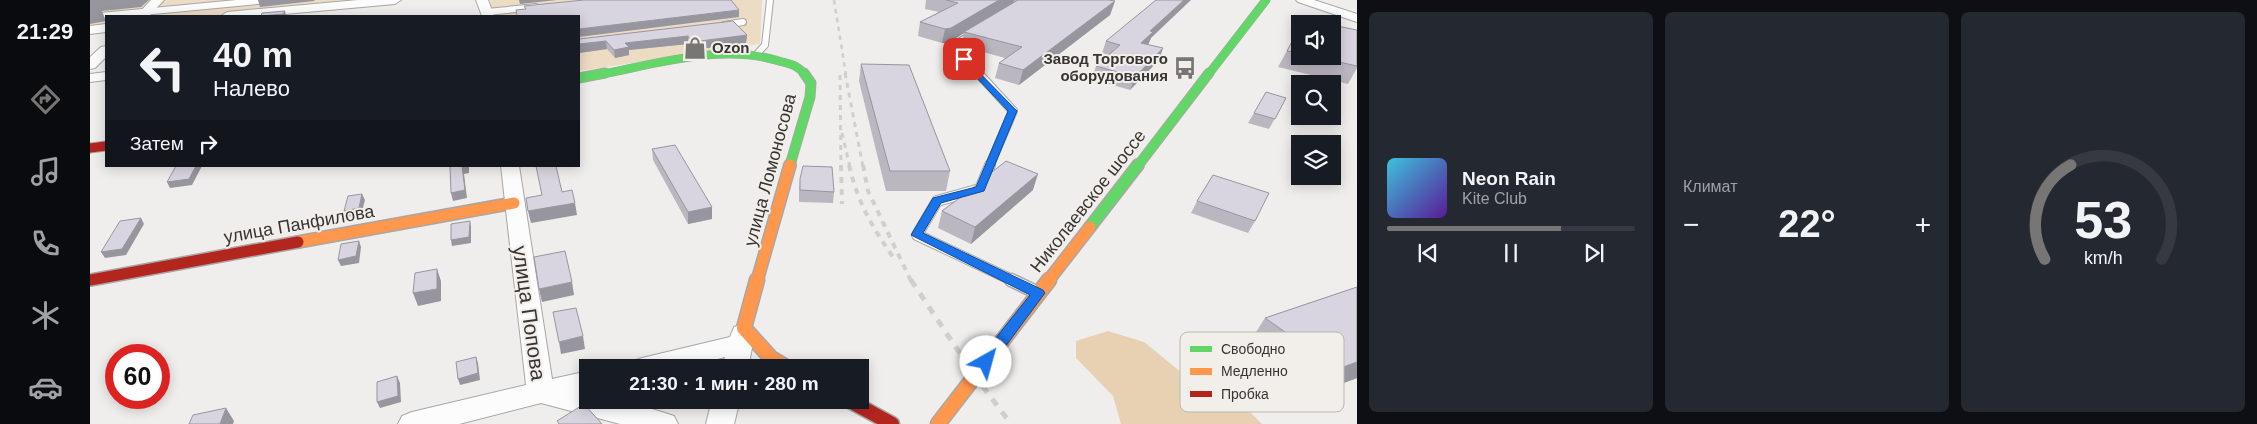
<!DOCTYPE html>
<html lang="ru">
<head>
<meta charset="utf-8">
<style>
  :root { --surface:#171b24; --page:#242831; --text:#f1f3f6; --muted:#9ea1a6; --line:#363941; --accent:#787674 }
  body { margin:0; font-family:Helvetica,sans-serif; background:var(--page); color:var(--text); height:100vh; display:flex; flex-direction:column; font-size:19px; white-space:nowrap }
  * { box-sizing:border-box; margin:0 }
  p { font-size:16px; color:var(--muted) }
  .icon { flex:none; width:28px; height:28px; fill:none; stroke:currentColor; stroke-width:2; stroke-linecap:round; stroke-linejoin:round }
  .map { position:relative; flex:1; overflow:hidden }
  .details { display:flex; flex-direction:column; gap:12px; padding:12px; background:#0d0f14; width:900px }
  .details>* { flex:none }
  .hud { position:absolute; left:15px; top:15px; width:475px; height:152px; border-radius:0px; box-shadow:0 2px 12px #0003; background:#171b24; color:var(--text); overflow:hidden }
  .controls { position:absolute; left:1201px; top:15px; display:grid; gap:10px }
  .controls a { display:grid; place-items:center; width:50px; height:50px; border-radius:0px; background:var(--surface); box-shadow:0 2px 12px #0003; font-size:25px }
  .speed { position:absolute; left:15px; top:344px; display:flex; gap:10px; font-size:25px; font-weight:700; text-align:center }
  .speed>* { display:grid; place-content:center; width:65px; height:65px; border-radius:50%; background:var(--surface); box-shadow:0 2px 12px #0003; line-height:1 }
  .speed .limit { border:8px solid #d22; background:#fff; color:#111 }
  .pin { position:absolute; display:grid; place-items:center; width:42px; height:42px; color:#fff; margin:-21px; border-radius:10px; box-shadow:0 2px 8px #0006 }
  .me { position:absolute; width:55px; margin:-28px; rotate:38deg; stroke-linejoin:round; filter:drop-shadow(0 0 4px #0008) }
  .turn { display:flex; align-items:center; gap:18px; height:105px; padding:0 25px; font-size:22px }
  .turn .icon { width:65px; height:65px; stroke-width:2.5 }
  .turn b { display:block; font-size:35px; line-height:42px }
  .then { display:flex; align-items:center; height:48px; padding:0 25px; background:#0003; gap:10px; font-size:19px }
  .big { font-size:38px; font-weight:700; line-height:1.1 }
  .details .widget { flex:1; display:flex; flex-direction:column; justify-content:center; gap:8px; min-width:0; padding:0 18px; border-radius:8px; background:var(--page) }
  .details .dial { align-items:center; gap:0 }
  .dial svg { height:130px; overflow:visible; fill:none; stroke:var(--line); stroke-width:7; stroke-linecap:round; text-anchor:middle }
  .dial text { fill:var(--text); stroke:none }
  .song { display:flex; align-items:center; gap:15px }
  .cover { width:60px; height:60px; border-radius:8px; background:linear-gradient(135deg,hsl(190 70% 55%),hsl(270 70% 35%)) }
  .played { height:5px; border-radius:2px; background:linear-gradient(90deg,var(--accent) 70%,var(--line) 70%) }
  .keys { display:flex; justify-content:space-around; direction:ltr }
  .heat { display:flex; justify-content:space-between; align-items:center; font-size:28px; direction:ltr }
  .details .tiles { flex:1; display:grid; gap:12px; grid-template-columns:repeat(3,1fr) }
  .trip { position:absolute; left:489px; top:359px; width:290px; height:50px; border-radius:0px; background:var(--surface); box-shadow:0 2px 12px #0003; font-weight:700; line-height:50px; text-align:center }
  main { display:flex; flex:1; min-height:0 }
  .tabs { display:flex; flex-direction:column; width:90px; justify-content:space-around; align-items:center; background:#090b0e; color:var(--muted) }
  .tabs .icon { width:35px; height:35px }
  .tabs .current { color:var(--accent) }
  .tabs b { font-size:22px; color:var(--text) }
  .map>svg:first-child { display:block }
  .green { fill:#eddcc4 }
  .forest { fill:#e7d1b2 }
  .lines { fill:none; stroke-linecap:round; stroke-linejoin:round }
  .lane-far3-casing { stroke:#a8a7a5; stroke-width:8 }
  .lane-far2-casing { stroke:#a8a7a5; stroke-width:10 }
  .lane-far1-casing { stroke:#a8a7a5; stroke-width:12 }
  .lane-casing { stroke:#a8a7a5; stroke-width:15 }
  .street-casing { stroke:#a8a7a5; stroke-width:2 }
  .fast-far2-casing { stroke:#a8a7a5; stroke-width:9 }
  .fast-far1-casing { stroke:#a8a7a5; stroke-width:11 }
  .fast-casing { stroke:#a8a7a5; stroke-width:14 }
  .slow-far1-casing { stroke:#a8a7a5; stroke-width:14 }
  .slow-casing { stroke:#a8a7a5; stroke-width:17 }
  .jam-far2-casing { stroke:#a8a7a5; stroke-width:11 }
  .jam-far1-casing { stroke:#a8a7a5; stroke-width:14 }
  .jam-casing { stroke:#a8a7a5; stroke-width:17 }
  .lane-far3 { stroke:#fdfcfc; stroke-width:6 }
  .lane-far2 { stroke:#fdfcfc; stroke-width:8 }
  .lane-far1 { stroke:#fdfcfc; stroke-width:10 }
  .lane { stroke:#fdfcfc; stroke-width:12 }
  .street { fill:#fdfcfc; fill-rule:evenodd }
  .fast-far2 { stroke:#63d668; stroke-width:8 }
  .fast-far1 { stroke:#63d668; stroke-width:9 }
  .fast { stroke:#63d668; stroke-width:11 }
  .slow-far1 { stroke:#ff974d; stroke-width:11 }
  .slow { stroke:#ff974d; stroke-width:14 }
  .jam-far2 { stroke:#b3261e; stroke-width:9 }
  .jam-far1 { stroke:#b3261e; stroke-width:11 }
  .jam { stroke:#b3261e; stroke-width:14 }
  .rail-far3 { stroke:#cfcfce; stroke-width:2.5; stroke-dasharray:4.5 4.5; stroke-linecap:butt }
  .rail-far2 { stroke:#cfcfce; stroke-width:3; stroke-dasharray:5 5; stroke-linecap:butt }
  .rail-far1 { stroke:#cfcfce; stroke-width:4; stroke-dasharray:6 6; stroke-linecap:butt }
  .rail { stroke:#cfcfce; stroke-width:5; stroke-dasharray:8 8; stroke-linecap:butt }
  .wall { fill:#bab7c1 }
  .shaded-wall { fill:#97959d }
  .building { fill:#d8d5e0; stroke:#97959d }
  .route { fill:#1a73e8; stroke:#114b97 }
  .labels { text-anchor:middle; stroke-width:4; stroke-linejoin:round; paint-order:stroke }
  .far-poi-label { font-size:15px; font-weight:bold; fill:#373534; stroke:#f2efea; text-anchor:start }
  .street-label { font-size:18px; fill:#373534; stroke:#f2efea }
  .near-street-label { font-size:21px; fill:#373534; stroke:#f2efea }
  .key { fill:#f2efea; stroke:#bab7b3; stroke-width:1 }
  .key-label { font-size:14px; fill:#373534 }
</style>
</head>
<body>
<main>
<nav class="tabs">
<b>21:29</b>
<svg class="icon current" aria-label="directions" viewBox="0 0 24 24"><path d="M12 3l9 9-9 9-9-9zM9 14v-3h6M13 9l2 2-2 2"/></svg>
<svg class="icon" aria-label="music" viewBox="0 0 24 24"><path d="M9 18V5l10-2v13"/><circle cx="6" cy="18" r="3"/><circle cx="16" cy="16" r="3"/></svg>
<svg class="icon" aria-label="phone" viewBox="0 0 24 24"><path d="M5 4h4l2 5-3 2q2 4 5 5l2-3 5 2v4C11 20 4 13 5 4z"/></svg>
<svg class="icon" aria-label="climate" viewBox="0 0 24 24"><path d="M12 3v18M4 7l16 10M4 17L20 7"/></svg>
<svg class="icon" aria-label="car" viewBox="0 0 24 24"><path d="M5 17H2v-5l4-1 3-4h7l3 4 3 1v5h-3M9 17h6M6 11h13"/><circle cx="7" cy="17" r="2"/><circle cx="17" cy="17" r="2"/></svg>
</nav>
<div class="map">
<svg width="1267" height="424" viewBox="0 0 1267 424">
  <rect width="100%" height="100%" fill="#f0eeec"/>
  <path class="green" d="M 0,0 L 288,0 L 125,16 L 16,16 L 16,27 L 0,29 Z
    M 400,0 L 672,0 L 670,44 L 489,71 L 489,16 L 403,16 Z"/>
  <path class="forest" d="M 1018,331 L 1054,342 L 1113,390 L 1150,402 L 1172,424 L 1031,424 L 1023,396 L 986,358 L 986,341 Z"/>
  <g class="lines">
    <defs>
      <path id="lane-far3" d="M 397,12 L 446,7
        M 0,17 L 178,0
        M 634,25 L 653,22
        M 884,33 L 862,46 L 889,75
        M 666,55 L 675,45 L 680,0"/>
      <path id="lane-far2" d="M 888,73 L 923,111 L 899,167"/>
      <path id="lane-far1" d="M 900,165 L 890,189 L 847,201 L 827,235 L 924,281"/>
      <path id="lane" d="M 921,280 L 948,293"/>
      <path id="street" d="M 61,0 L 74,0 L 59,16 L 46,16 Z
        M 268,0 L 311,0 L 305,4 L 173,16 L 131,16 L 137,12 Z
        M 386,0 L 398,0 L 404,16 L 392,16 Z
        M 1206,0 L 1224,0 L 1267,14 L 1267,22 L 1208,2 Z
        M 16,24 L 16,32 L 0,34 L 0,26 Z
        M 16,46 L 16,57 L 5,68 L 0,69 L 0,57 L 11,47 Z
        M 16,72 L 16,80 L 0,82 L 0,74 Z
        M 411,166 L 429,166 L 462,379 L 498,371 L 498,392 L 494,392 L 498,393 L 498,400 C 527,400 556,406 584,416 L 588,424 L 530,424 L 451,403 L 369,424 L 308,424 L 312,416 L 322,412 L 436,385 Z
        M 653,324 L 662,327 L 665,333 L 658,368 L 632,368 L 635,357 L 594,368 L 539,368 L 543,361 L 552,358 L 640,337 L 644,327 Z
        M 622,400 L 650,400 L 644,424 L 616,424 Z"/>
      <path id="fast-far2" d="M 508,75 C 566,64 632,43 689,61 C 700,64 708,65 715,75
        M 1118,75 L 1176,0"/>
      <path id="fast-far1" d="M 489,78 L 515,73
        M 700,165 L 720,97 L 721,83 L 714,73
        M 1047,167 L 1119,73"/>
      <path id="fast" d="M 1000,227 L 1048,165"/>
      <path id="slow-far1" d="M 208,242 L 424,203
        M 667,281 L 700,165
        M 958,281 L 1000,227"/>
      <path id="slow" d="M 667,280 L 654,328 L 681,358 L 698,368
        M 848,424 L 959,280"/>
      <path id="jam-far2" d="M 0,148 L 16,146"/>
      <path id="jam-far1" d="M 0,280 L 208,242"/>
      <path id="jam" d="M 758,400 L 802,424"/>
    </defs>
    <use href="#lane-far3" class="lane-far3-casing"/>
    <use href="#lane-far2" class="lane-far2-casing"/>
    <use href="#lane-far1" class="lane-far1-casing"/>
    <use href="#lane" class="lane-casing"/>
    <use href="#street" class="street-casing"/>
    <use href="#fast-far2" class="fast-far2-casing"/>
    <use href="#fast-far1" class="fast-far1-casing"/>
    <use href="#fast" class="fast-casing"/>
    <use href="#slow-far1" class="slow-far1-casing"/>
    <use href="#slow" class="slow-casing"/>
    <use href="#jam-far2" class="jam-far2-casing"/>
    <use href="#jam-far1" class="jam-far1-casing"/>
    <use href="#jam" class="jam-casing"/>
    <use href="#lane-far3" class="lane-far3"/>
    <use href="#lane-far2" class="lane-far2"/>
    <use href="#lane-far1" class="lane-far1"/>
    <use href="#lane" class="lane"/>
    <use href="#street" class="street"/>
    <use href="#fast-far2" class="fast-far2"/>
    <use href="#fast-far1" class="fast-far1"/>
    <use href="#fast" class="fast"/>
    <use href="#slow-far1" class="slow-far1"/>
    <use href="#slow" class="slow"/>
    <use href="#jam-far2" class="jam-far2"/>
    <use href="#jam-far1" class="jam-far1"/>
    <use href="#jam" class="jam"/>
    <path class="rail-far3" d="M 744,0 L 756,75"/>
    <path class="rail-far2" d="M 755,73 L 773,167
      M 750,75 L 751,167
      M 752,133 L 760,167"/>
    <path class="rail-far1" d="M 751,165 L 752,204
      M 759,165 C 768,204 783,228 805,260
      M 773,165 L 778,191 L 821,281"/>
    <path class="rail" d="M 821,280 L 885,376 L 921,424"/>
  </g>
  <path class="wall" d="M 836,0 L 1019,0 L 1025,1 L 1020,15 L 929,85 L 905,78 L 909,63 L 915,58 L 871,46 L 874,33 L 858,43 L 852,43 L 828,36 L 830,22 L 849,12 L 835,9 Z
    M 1210,27 L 1210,56 L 1242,56 L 1267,30 L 1267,68 L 1258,84 L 1188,67 Z
    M 657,35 L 656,43 L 602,50 L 598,44 L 539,50 L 539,55 L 525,58 L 517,49 L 489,53 L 489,39 Z
    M 1061,38 L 1058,44 L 1069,60 L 1040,90 L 1002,79 L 1006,66 L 1019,55 L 1012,53 L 1016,41 Z
    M 771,64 L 860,171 L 856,191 L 796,191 L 769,81 Z
    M 1196,98 L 1179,129 L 1158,123 L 1164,113 Z
    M 562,149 L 622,219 L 598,224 L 563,160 Z
    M 710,179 L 744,192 L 743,203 L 709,202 L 709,191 Z
    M 943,190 L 881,244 L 848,228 L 852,211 Z
    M 1107,201 L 1165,221 L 1158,233 L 1101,213 Z
    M 1267,287 L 1267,378 L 1230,392 L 1161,340 L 1175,318 Z"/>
  <path class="shaded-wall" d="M 0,0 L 59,0 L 51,7 L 12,11 L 16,21 L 0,24 Z
    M 168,0 L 225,0 L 224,1 L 170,7 Z
    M 429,0 L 467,0 L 430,4 Z
    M 909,0 L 924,0 L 923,3 L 874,32 L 874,33 L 858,43 L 852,43 L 855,29 Z
    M 1094,0 L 1101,0 L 1061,38 L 1059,43 L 1047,55 L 1051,43 L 1060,31 Z
    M 1025,1 L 1020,15 L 929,85 L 933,70 Z
    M 649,10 L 649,17 L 489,37 L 489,29 Z
    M 195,11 L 196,16 L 176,16 Z
    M 657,35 L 656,43 L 602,50 L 602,42 Z
    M 598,36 L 598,44 L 539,50 L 539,55 L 525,58 L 524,50 L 535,43 Z
    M 516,41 L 517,49 L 489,53 L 489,44 Z
    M 1073,48 L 1069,60 L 1040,90 L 1045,77 Z
    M 106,166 L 112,166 L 102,185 L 80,188 L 77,182 Z
    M 372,166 L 379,166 L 379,173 L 374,174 L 377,198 L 363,201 L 361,193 Z
    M 948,174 L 943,190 L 881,244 L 885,227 Z
    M 272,194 L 275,200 L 271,215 L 256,217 L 254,211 Z
    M 485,203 L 487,215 L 441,223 L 438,211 Z
    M 622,207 L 622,219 L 598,224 L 598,212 Z
    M 51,218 L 54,224 L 36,255 L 15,258 L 11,252 Z
    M 380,221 L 381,227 L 381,243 L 362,246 L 361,240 Z
    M 269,241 L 271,247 L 269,263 L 251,266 L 248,260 Z
    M 347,269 L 351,281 L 351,301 L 328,306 L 323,293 Z
    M 482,282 L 484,295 L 452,302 L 449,289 Z
    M 493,336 L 495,349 L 471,354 L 469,342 Z
    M 386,357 L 388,363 L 390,380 L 370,385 L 368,379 Z
    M 1267,362 L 1267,378 L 1230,392 L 1248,369 Z
    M 307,376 L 310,383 L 311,402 L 290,408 L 287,402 Z
    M 136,408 L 144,421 L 143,424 L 130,424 Z"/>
  <path class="building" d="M 494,0 L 641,0 L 649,10 L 489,29 L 489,16 L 427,16 L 426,10 L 436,9 L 434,6 Z
    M 856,0 L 909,0 L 861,28 L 855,29 L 830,22 L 868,3 Z
    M 928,0 L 1019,0 L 1025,1 L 933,70 L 909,63 L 932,47 L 874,32 Z
    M 1066,0 L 1094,0 L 1060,31 L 1063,32 L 1051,43 L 1073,48 L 1045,77 L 1006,66 L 1030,45 L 1016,41 Z
    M 195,11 L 193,14 L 171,16 L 172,13 Z
    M 1214,19 L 1238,24 L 1212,24 Z
    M 643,21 L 657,35 L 602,42 L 598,36 L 535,43 L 539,47 L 524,50 L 516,41 L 489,44 L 489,39 Z
    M 1242,25 L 1267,30 L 1267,66 L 1222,56 L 1242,56 Z
    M 1210,27 L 1210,53 L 1197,51 Z
    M 771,64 L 819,65 L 860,171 L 800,171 Z
    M 1176,92 L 1196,98 L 1185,119 L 1164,113 Z
    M 585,145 L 622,207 L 598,212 L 562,149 Z
    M 916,161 L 948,174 L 885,227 L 852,211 L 892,181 L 899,178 L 902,172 Z
    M 86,166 L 106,166 L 99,179 L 77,182 Z
    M 360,166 L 372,166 L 375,190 L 361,193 Z
    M 446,166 L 466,166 L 472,192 L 482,190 L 485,203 L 438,211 L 436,198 L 452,195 Z
    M 713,166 L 742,167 L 744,192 L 710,190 L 710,179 Z
    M 1123,175 L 1179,193 L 1165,221 L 1107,201 Z
    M 272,194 L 269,208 L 254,211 L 258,196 Z
    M 51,218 L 32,249 L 11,252 L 30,221 Z
    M 380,221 L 379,237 L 361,240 L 361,224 Z
    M 269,241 L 266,256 L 248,260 L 251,244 Z
    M 475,251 L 482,282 L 449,289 L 444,257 Z
    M 347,269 L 347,289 L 323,293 L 325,273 Z
    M 1267,287 L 1267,362 L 1248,369 L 1175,318 Z
    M 486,308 L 493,336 L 469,342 L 463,312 Z
    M 386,357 L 388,373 L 368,379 L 366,362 Z
    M 307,376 L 308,396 L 287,402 L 287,382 Z
    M 494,404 L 512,424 L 469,424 L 467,421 Z
    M 136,408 L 130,424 L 99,424 L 103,415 Z"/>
  <path class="route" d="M 874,57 L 927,111 L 894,191 L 851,203 L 833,233 L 953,290 L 955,293 L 901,366 L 896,368 L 890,366 L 888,362 L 890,358 L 940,295 L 821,235 L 843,198 L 886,187 L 918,111 L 871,61 L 871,58 Z"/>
  <defs>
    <symbol id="shop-bare" viewBox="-9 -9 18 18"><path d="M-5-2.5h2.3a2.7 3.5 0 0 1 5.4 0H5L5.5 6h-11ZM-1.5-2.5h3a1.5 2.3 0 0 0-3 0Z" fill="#787674" stroke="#f2efea" stroke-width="2.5" paint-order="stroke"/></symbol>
    <symbol id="bus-bare" viewBox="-9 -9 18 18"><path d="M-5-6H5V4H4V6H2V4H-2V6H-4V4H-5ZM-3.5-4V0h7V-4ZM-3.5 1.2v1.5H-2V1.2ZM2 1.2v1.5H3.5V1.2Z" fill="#787674" stroke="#f2efea" stroke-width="2.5" paint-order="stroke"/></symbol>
  </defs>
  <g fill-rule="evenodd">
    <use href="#shop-bare" x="589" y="32" width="32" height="32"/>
    <use href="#bus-bare" x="1079" y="52" width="32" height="32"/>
  </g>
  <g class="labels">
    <g class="far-poi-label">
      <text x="622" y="53">Ozon</text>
      <text x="1078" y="64" text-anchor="end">Завод Торгового<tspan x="1078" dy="17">оборудования</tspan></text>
    </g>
    <g class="street-label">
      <text transform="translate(680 170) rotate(-75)" y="6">улица Ломоносова</text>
      <text transform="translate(998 201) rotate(-52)" y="6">Николаевское шоссе</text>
      <text transform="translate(209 224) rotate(-10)" y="6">улица Панфилова</text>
    </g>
    <g class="near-street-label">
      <text transform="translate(439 313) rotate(82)" y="7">улица Попова</text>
    </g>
  </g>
  <rect x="1090" y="332" width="164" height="80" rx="8" class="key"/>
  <rect x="1100" y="346" width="22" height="6" fill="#63d668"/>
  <rect x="1100" y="368" width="22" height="7" fill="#ff974d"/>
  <rect x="1100" y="391" width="22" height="6" fill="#b3261e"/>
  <g class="key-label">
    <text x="1131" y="354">Свободно</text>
    <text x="1131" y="376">Медленно</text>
    <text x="1131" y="399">Пробка</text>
  </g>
</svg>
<div class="controls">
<a><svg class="icon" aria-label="sound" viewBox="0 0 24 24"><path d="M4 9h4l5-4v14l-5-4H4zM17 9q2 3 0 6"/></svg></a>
<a><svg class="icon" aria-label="search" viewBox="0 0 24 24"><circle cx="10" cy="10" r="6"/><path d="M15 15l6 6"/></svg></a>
<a><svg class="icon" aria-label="layers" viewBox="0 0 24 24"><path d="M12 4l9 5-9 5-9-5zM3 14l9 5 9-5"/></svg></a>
</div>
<div class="speed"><div class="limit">60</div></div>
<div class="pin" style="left:874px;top:59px;background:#d93025"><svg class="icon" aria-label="arrive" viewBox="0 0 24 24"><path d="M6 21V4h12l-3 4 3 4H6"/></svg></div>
<svg class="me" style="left:896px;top:362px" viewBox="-20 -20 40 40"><circle r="19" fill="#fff"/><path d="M0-13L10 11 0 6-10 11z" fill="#1a73e8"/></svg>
<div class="trip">21:30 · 1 мин · 280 m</div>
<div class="hud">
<div class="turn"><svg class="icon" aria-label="left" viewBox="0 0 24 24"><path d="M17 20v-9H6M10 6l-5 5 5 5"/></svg><div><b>40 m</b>Налево</div></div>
<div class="then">Затем<svg class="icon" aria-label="right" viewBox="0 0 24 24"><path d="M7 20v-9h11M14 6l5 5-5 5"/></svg></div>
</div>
</div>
<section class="details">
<div class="tiles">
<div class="widget">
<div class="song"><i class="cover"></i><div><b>Neon Rain</b><p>Kite Club</p></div></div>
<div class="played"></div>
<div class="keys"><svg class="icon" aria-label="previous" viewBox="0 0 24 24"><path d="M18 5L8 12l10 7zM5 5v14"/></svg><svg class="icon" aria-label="pause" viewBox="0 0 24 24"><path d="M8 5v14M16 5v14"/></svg><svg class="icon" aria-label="next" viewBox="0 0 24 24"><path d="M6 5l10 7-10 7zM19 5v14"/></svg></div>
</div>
<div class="widget"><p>Климат</p>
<div class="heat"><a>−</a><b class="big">22°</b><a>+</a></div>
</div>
<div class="widget dial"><svg viewBox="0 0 100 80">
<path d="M14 69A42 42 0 1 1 86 69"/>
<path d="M14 69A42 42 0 0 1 30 11" stroke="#787674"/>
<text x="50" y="56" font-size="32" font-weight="700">53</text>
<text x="50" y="72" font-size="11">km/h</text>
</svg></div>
</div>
</section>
</main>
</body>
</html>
